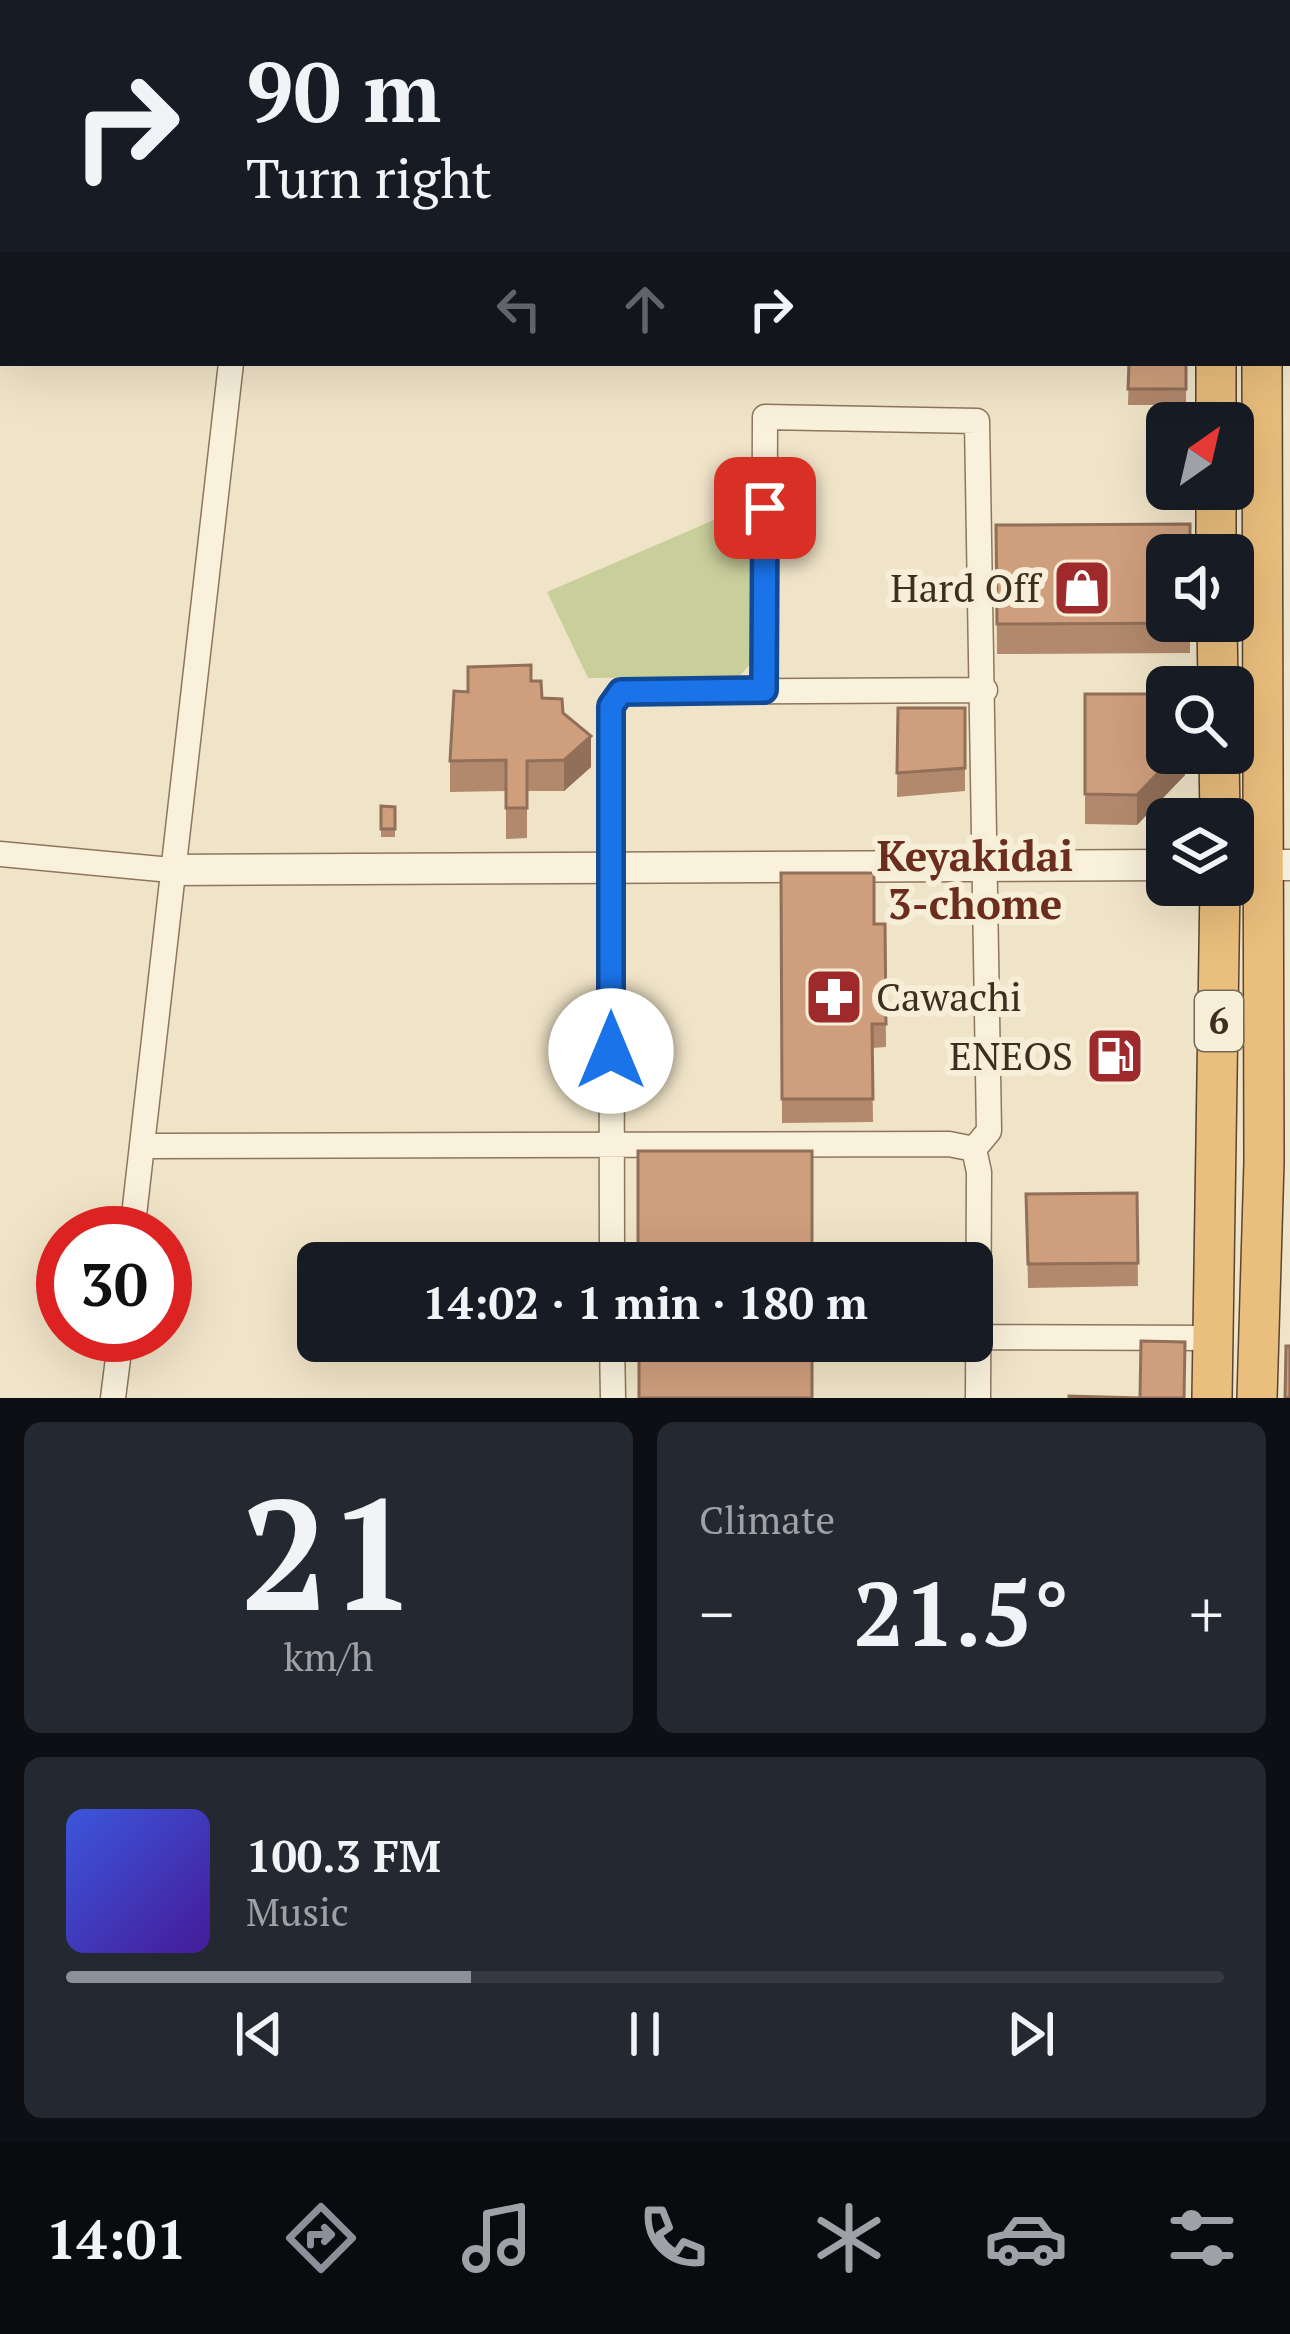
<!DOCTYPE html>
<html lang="en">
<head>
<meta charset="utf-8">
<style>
  :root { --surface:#171b24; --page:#242831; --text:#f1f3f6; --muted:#9ea1a6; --line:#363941; --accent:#8c9099 }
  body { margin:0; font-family:"PT Serif",serif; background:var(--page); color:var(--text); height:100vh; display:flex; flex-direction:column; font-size:45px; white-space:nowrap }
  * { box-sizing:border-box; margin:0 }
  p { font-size:39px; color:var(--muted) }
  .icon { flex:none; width:66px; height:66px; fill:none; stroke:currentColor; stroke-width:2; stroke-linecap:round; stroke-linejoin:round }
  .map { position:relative; height:1398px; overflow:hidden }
  .panel { display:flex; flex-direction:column; gap:24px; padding:24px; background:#0d0f14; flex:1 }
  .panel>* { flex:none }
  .hud { position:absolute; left:0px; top:0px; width:1290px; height:366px; box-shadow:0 12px 48px #0002; background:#171b24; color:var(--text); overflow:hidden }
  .needle { width:78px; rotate:34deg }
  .buttons { position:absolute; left:1146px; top:402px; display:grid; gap:24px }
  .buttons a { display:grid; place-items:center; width:108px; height:108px; border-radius:18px; background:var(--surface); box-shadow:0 12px 48px #0002; font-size:60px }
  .speed { position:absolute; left:36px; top:1206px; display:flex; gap:24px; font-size:60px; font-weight:700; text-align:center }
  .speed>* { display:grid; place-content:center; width:156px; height:156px; border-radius:50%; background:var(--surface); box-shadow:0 12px 48px #0002; line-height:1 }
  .speed .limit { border:18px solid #d22; background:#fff; color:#111 }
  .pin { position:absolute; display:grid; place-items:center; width:102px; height:102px; color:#fff; margin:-51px; border-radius:24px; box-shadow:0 6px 18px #0006 }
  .me { position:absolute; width:132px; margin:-66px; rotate:0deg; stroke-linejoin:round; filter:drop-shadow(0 0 9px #0008) }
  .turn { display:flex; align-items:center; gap:42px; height:252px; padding:0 48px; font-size:54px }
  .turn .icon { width:156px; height:156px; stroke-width:2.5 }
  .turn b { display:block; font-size:84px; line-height:102px }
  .lanes { display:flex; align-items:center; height:114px; padding:0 48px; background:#0003; justify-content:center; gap:60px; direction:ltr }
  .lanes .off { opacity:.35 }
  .big { font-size:90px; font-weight:700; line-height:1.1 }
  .panel .tile { flex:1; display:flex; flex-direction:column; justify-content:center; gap:18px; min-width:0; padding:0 42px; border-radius:18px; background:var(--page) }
  .panel .dial { align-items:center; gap:0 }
  .dial b { font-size:156px; line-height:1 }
  .song { display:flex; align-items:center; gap:36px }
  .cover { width:144px; height:144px; border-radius:18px; background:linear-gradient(135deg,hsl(230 70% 55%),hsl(260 70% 35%)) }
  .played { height:12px; border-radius:6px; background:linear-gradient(90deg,var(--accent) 35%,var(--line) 35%) }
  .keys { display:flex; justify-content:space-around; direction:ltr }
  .heat { display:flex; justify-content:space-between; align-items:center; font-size:66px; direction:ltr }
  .panel .tiles { flex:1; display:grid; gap:24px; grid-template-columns:1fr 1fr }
  .tile:last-child { grid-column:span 2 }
  .trip { position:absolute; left:297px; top:1242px; width:696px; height:120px; border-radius:18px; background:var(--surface); box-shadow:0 12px 48px #0002; font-weight:700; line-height:120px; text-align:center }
  .dock { display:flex; height:192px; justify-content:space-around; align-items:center; background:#090b0e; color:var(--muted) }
  .dock .icon { width:84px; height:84px }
  .dock .current { color:var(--accent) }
  .dock b { font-size:54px; color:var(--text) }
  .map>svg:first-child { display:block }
  .green { fill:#c9cf9b }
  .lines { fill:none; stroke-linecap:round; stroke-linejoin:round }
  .service-casing { stroke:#8d765c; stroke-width:15 }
  .minor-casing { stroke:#8d765c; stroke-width:27 }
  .tertiary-casing { stroke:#8d765c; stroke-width:33 }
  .trunk-casing { stroke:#5b4430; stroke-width:42 }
  .service { stroke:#faf1dc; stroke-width:12 }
  .minor { stroke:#faf1dc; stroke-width:24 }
  .tertiary { stroke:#faf1dc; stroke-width:30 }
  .trunk { stroke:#eabe7c; stroke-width:39 }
  .wall { fill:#b2896c }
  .shaded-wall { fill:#916f58 }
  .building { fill:#cf9f7d; stroke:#916f58; stroke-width:3 }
  .route-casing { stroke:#114b97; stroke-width:30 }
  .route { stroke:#1a73e8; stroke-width:21 }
  .labels { text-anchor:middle; stroke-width:12; stroke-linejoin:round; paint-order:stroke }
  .shield { fill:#f7eed8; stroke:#756857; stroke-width:3 }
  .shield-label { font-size:36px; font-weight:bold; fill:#3d2e20 }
  .poi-label { font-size:39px; fill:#3d2e20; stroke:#f7eed8; text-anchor:end }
  .neighbourhood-label { font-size:42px; font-weight:bold; fill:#6b2e1e; stroke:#f7eed8 }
</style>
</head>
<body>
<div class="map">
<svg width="1290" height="1398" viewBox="0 0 1290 1398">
  <rect width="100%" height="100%" fill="#f0e4c8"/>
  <path class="green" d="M 751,504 L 751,663 L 739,677 L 588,678 L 547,592 Z"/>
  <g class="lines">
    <defs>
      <path id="service" d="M 589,0 L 591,3
        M 367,3 L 378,0
        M 0,310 L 3,311"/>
      <path id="minor" d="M 269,3 L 269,0
        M 1092,3 L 1097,0
        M 0,154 L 3,154
        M 764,690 L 765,417 L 977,421 L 989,1131 L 974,1149
        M 0,854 L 171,870
        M 142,1146 L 949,1144 L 974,1149 L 979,1172 L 978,1398
        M 132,1233 L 231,363
        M 612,1263 L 611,706 L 621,692 L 985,690
        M 977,1337 L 1214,1338
        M 612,1341 L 613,1398
        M 113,1398 L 121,1335"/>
      <path id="tertiary" d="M 1233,865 L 1290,865
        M 171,870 L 1167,865"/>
      <path id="trunk" d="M 1262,0 L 1262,3
        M 1215,3 L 1215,0
        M 1216,423 L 1216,363
        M 1216,555 L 1216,489
        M 1217,621 L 1218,687
        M 1219,753 L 1220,819
        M 1212,1398 L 1220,885
        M 1257,1398 L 1264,1162 L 1262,363"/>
    </defs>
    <use href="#service" class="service-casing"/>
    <use href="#minor" class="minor-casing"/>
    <use href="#tertiary" class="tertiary-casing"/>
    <use href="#trunk" class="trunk-casing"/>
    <use href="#service" class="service"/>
    <use href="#minor" class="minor"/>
    <use href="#tertiary" class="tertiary"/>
    <use href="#trunk" class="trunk"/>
  </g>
  <path class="wall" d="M 1129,363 L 1186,363 L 1186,405 L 1128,405 Z
    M 996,525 L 1190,621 L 1190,653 L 997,654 Z
    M 531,681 L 542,698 L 563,713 L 591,767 L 564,791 L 527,791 L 527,838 L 506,839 L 506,791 L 450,792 L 450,761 L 468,692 Z
    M 1085,694 L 1167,753 L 1185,753 L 1185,775 L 1137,825 L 1085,824 Z
    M 898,708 L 965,708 L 965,791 L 897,797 Z
    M 381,806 L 395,807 L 395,837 L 381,837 Z
    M 781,873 L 874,924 L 885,924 L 886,1047 L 872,1048 L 873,1122 L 782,1123 Z
    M 1137,1193 L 1138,1286 L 1028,1288 L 1026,1194 Z"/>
  <path class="shaded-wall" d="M 591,736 L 591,767 L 564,791 L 564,760 Z
    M 1177,753 L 1185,753 L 1185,775 L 1137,825 L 1137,795 Z"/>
  <path class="building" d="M 1129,363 L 1186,363 L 1186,389 L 1128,389 Z
    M 1190,524 L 1190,555 L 1167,555 L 1167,621 L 1190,621 L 1190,623 L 997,624 L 996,525 Z
    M 531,665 L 531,681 L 541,681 L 542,698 L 562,699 L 563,713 L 591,736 L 564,760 L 527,761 L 527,808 L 506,808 L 506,760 L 450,761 L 454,691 L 468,692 L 468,667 Z
    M 1085,694 L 1167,694 L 1167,753 L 1177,753 L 1137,795 L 1085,794 Z
    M 898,708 L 965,708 L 965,768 L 897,773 Z
    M 381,806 L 395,807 L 395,829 L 381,829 Z
    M 781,873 L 874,873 L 874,924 L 885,924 L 886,1024 L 872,1024 L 873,1099 L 782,1099 Z
    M 638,1151 L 812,1151 L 812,1263 L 638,1263 Z
    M 1137,1193 L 1138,1263 L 1028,1264 L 1026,1194 Z
    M 639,1341 L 812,1341 L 812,1398 L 639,1398 Z
    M 1141,1341 L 1185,1342 L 1184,1398 L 1069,1398 L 1069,1396 L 1140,1398 Z
    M 1286,1346 L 1290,1346 L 1290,1398 L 1285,1398 Z"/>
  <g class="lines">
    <defs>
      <path id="route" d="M 611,1051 L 611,706 L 621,692 L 764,690 L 765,508"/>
    </defs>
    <use href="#route" class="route-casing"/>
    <use href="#route" class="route"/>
  </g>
  <defs>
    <symbol id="shop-square" viewBox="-11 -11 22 22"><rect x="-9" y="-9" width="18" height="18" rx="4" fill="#9e2a2b" stroke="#f7eed8"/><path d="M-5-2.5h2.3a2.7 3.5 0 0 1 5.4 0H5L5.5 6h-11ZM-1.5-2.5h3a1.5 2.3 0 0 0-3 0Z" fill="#fff"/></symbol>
    <symbol id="pharmacy-square" viewBox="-11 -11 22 22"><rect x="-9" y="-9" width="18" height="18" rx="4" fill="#9e2a2b" stroke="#f7eed8"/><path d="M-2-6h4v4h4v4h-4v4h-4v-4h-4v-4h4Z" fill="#fff"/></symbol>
    <symbol id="fuel-square" viewBox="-11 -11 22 22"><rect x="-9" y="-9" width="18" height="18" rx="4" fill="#9e2a2b" stroke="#f7eed8"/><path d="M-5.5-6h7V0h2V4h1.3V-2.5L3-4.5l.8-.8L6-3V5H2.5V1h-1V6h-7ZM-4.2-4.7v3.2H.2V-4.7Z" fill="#fff"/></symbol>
  </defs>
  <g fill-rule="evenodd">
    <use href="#shop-square" x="1049" y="555" width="66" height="66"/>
    <use href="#pharmacy-square" x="801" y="964" width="66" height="66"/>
    <use href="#fuel-square" x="1082" y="1023" width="66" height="66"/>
  </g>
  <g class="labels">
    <rect class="shield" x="1195" y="991" width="48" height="60" rx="9"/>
    <g class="shield-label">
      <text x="1219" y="1034">6</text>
    </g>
    <g class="poi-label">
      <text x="1040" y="602">Hard Off</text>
      <text x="876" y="1011" text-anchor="start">Cawachi</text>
      <text x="1073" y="1070">ENEOS</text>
    </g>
    <g class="neighbourhood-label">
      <text x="975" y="871">Keyakidai<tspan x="975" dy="48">3-chome</tspan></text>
    </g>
  </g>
</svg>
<div class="buttons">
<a><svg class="needle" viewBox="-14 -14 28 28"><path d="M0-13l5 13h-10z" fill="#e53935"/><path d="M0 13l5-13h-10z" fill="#9ea1a6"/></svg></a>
<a><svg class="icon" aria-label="sound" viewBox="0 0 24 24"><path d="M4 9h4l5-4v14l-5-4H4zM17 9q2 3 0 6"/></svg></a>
<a><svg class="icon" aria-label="search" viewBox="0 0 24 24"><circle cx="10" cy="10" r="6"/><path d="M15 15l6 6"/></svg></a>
<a><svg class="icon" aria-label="layers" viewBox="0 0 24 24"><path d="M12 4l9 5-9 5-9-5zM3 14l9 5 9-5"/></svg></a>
</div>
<div class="speed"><div class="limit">30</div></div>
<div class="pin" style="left:765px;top:508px;background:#d93025"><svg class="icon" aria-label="arrive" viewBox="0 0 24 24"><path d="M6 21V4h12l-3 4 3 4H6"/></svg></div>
<svg class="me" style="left:611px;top:1051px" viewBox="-20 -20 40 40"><circle r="19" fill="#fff"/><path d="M0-13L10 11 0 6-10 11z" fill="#1a73e8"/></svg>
<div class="trip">14:02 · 1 min · 180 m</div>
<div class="hud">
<div class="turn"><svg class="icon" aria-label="right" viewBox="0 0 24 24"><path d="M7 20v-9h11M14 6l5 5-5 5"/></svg><div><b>90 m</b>Turn right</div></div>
<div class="lanes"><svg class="icon off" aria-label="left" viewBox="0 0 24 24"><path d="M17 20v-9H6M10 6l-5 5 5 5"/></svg><svg class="icon off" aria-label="ahead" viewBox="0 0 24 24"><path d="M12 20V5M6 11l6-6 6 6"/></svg><svg class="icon" aria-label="right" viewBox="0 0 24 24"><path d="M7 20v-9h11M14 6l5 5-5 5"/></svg></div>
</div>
</div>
<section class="panel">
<div class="tiles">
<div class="tile dial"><b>21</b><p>km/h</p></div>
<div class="tile"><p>Climate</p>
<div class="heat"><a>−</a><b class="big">21.5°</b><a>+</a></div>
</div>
<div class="tile">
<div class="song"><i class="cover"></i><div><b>100.3 FM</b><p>Music</p></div></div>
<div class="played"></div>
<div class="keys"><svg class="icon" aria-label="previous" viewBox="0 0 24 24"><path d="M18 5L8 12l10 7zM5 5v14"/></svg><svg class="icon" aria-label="pause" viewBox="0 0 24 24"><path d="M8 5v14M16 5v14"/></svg><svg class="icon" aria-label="next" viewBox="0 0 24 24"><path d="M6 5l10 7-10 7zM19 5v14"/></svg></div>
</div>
</div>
</section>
<nav class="dock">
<b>14:01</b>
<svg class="icon current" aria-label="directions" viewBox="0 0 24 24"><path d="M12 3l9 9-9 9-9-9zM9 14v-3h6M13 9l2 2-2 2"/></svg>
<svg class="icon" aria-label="music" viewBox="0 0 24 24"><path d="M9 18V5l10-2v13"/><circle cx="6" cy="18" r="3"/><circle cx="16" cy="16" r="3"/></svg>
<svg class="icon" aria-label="phone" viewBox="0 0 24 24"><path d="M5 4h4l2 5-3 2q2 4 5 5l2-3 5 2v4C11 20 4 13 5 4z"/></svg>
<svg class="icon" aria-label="climate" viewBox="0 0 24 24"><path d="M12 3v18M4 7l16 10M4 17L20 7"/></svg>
<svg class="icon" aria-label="car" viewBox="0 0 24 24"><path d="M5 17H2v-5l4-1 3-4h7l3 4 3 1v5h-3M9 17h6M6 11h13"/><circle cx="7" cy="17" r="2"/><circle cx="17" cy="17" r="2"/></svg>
<svg class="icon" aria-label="filters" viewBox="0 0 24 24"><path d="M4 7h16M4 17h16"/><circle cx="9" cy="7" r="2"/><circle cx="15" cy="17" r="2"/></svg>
</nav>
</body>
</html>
